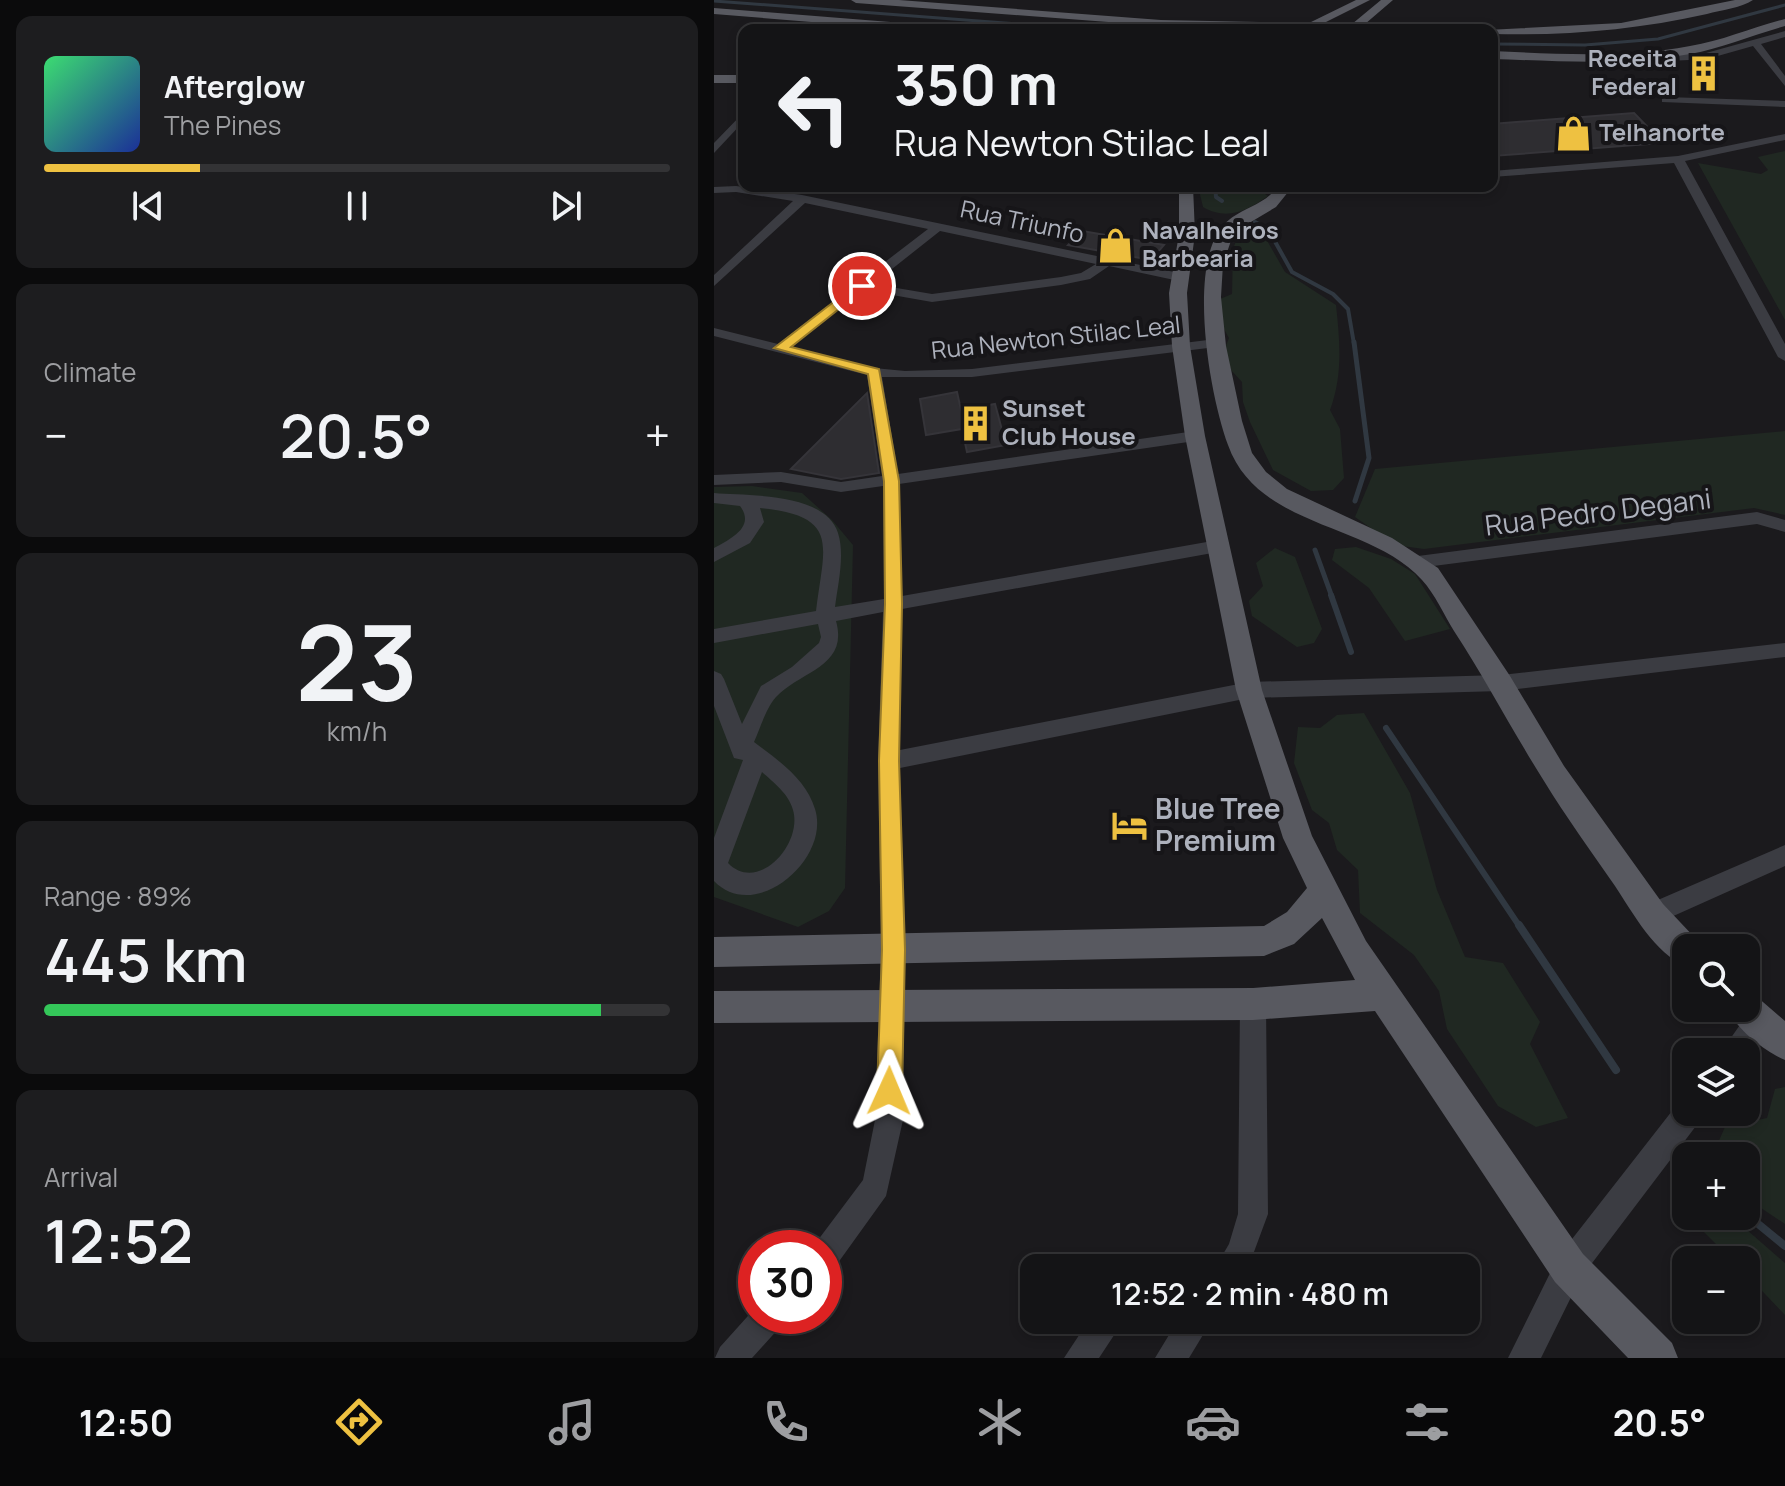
<!DOCTYPE html>
<html lang="en">
<head>
<meta charset="utf-8">
<style>
  :root { --surface:#141416; --page:#1d1d1f; --text:#f1f3f6; --muted:#9d9ea1; --line:#333335; --accent:#eec141 }
  body { margin:0; font-family:Manrope,sans-serif; background:var(--page); color:var(--text); height:100vh; display:flex; flex-direction:column; font-size:30px; white-space:nowrap }
  * { box-sizing:border-box; margin:0 }
  p { font-size:26px; color:var(--muted) }
  .icon { flex:none; width:44px; height:44px; fill:none; stroke:currentColor; stroke-width:2; stroke-linecap:round; stroke-linejoin:round }
  .map { position:relative; flex:1; overflow:hidden }
  .sheet { display:flex; flex-direction:column; gap:16px; padding:16px; background:#0b0b0c; width:714px }
  .sheet>* { flex:none }
  .banner { position:absolute; left:24px; top:24px; width:760px; height:168px; border-radius:16px; box-shadow:0 4px 12px #0003,0 0 0 2px var(--line); background:#141416; color:var(--text); overflow:hidden }
  .controls { position:absolute; left:958px; top:934px; display:grid; gap:16px }
  .controls a { display:grid; place-items:center; width:88px; height:88px; border-radius:16px; background:var(--surface); box-shadow:0 4px 12px #0003,0 0 0 2px var(--line); font-size:40px }
  .speed { position:absolute; left:24px; top:1230px; display:flex; gap:16px; font-size:40px; font-weight:700; text-align:center }
  .speed>* { display:grid; place-content:center; width:104px; height:104px; border-radius:50%; background:var(--surface); box-shadow:0 4px 12px #0003,0 0 0 2px var(--line); line-height:1 }
  .speed .limit { border:12px solid #d22; background:#fff; color:#111 }
  .pin { position:absolute; display:grid; place-items:center; width:68px; height:68px; color:#fff; margin:-34px; border:4px solid #fff; border-radius:50%; box-shadow:0 2px 8px #0007 }
  .me { position:absolute; width:88px; margin:-44px; rotate:1deg; stroke-linejoin:round; filter:drop-shadow(0 0 6px #0008) }
  .turn { display:flex; align-items:center; gap:28px; height:168px; padding:0 24px; font-size:36px }
  .turn .icon { width:104px; height:104px; stroke-width:2.5 }
  .turn b { display:block; font-size:56px; line-height:68px }
  .big { font-size:60px; font-weight:600; line-height:1.1 }
  .sheet .card { flex:1; display:flex; flex-direction:column; justify-content:center; gap:12px; min-width:0; padding:0 28px; border-radius:16px; background:var(--page) }
  .sheet .dial { align-items:center; gap:0 }
  .dial b { font-size:104px; line-height:1 }
  .song { display:flex; align-items:center; gap:24px }
  .cover { width:96px; height:96px; border-radius:12px; background:linear-gradient(135deg,hsl(140 70% 55%),hsl(230 70% 35%)) }
  .played { height:8px; border-radius:4px; background:linear-gradient(90deg,var(--accent) 25%,var(--line) 25%) }
  .keys { display:flex; justify-content:space-around; direction:ltr }
  .heat { display:flex; justify-content:space-between; align-items:center; font-size:44px; direction:ltr }
  .charge { height:12px; border-radius:6px; background:linear-gradient(90deg,#34c759 89%,var(--line) 0) }
  .trip { position:absolute; left:306px; top:1254px; width:460px; height:80px; border-radius:16px; background:var(--surface); box-shadow:0 4px 12px #0003,0 0 0 2px var(--line); font-weight:600; line-height:80px; text-align:center }
  .tabs { display:flex; height:128px; justify-content:space-around; align-items:center; background:#080809; color:var(--muted) }
  .tabs .icon { width:56px; height:56px }
  .tabs .current { color:var(--accent) }
  .tabs b { font-size:36px; color:var(--text) }
  main { display:flex; flex:1; min-height:0 }
  .map>svg:first-child { display:block }
  .green { fill:#202822 }
  .lines { fill:none; stroke-linecap:round; stroke-linejoin:round }
  .stream-far4 { stroke:#303841; stroke-width:3 }
  .stream-far3 { stroke:#303841; stroke-width:4 }
  .stream-far2 { stroke:#303841; stroke-width:5 }
  .stream-far1 { stroke:#303841; stroke-width:6 }
  .stream { stroke:#303841; stroke-width:8 }
  .building { fill:#2e2d31; stroke:#353439; stroke-width:2 }
  .minor { fill:#3b3c42; fill-rule:evenodd }
  .major { fill:#585960; fill-rule:evenodd }
  .route { fill:#eec141; stroke:#9b7d2a; stroke-width:2 }
  .labels { text-anchor:middle; stroke-width:8; stroke-linejoin:round; paint-order:stroke }
  .far-poi-label { font-size:24px; font-weight:bold; fill:#adb1bc; stroke:#161518; text-anchor:start }
  .far-street-label { font-size:24px; fill:#adb1bc; stroke:#161518 }
  .street-label { font-size:28px; fill:#adb1bc; stroke:#161518 }
  .poi-label { font-size:28px; font-weight:bold; fill:#adb1bc; stroke:#161518; text-anchor:start }
</style>
</head>
<body>
<main>
<section class="sheet">
<div class="card">
<div class="song"><i class="cover"></i><div><b>Afterglow</b><p>The Pines</p></div></div>
<div class="played"></div>
<div class="keys"><svg class="icon" aria-label="previous" viewBox="0 0 24 24"><path d="M18 5L8 12l10 7zM5 5v14"/></svg><svg class="icon" aria-label="pause" viewBox="0 0 24 24"><path d="M8 5v14M16 5v14"/></svg><svg class="icon" aria-label="next" viewBox="0 0 24 24"><path d="M6 5l10 7-10 7zM19 5v14"/></svg></div>
</div>
<div class="card"><p>Climate</p>
<div class="heat"><a>−</a><b class="big">20.5°</b><a>+</a></div>
</div>
<div class="card dial"><b>23</b><p>km/h</p></div>
<div class="card"><p>Range · 89%</p><b class="big">445 km</b><div class="charge"></div></div>
<div class="card"><p>Arrival</p><b class="big">12:52</b></div>
</section>
<div class="map">
<svg width="1071" height="1358" viewBox="0 0 1071 1358">
  <rect width="100%" height="100%" fill="#1b1a1d"/>
  <path class="green" d="M 1071,151 L 1071,320 L 984,163 L 1047,174 L 1054,170 L 1044,157 Z
    M 484,186 L 528,186 L 527,191 L 545,190 L 554,196 C 533,211 513,221 489,207 Z
    M 535,223 L 547,230 L 571,272 L 622,305 C 626,342 629,375 616,410 L 626,429 L 630,478 L 619,490 L 597,491 L 559,470 L 536,422 L 529,402 L 528,382 L 517,370 L 510,351 L 515,338 L 506,322 L 506,299 L 518,294 L 519,249 L 528,225 Z
    M 1071,431 L 1071,515 L 1040,508 L 710,549 L 681,545 L 641,517 L 661,469 Z
    M 38,486 L 88,493 L 118,520 L 139,545 L 131,888 L 115,911 L 84,927 L 0,897 L 0,487 Z
    M 642,547 L 677,559 L 701,574 L 736,629 L 691,641 L 655,588 L 618,560 L 621,549 Z
    M 561,548 L 581,557 L 608,629 L 600,643 L 583,647 L 538,616 L 535,601 L 549,586 L 542,563 Z
    M 650,713 L 696,793 L 723,890 L 751,957 L 789,963 L 826,1022 L 816,1044 L 854,1118 L 822,1127 L 784,1106 L 733,1029 L 725,991 L 700,955 L 646,913 L 644,870 L 623,850 L 615,823 L 598,810 L 580,763 L 584,727 L 606,728 L 623,715 Z
    M 1071,1087 L 1071,1224 L 1041,1204 L 1032,1193 L 1032,1156 L 999,1154 L 1011,1127 L 1053,1118 L 1061,1089 Z
    M 974,1216 L 1017,1216 L 1071,1263 L 1071,1315 L 1032,1274 L 1032,1260 L 1018,1260 Z"/>
  <g class="lines">
    <path class="stream-far4" d="M 0,1 L 385,30
      M 778,44 L 871,45 L 944,39 L 1071,5"/>
    <path class="stream-far3" d="M 501,186 L 502,197 L 508,201
      M 541,222 L 554,229 L 578,272 L 619,294 L 634,309 L 640,344"/>
    <path class="stream-far2" d="M 640,342 L 655,458 L 641,501
      M 601,550 L 618,597"/>
    <path class="stream-far1" d="M 617,595 L 637,652
      M 672,728 L 806,927"/>
    <path class="stream" d="M 805,925 L 902,1070
      M 1032,1214 L 1071,1246"/>
  </g>
  <path class="building" d="M 920,113 L 949,143 L 778,156 L 778,124 Z
    M 368,231 L 450,245 L 437,260 L 354,245 Z
    M 243,392 L 247,410 L 281,404 L 292,445 L 253,452 L 248,429 L 212,435 L 206,399 Z
    M 153,393 L 165,473 L 127,479 L 77,469 Z"/>
  <g class="lines">
    <path class="minor" d="M 1071,31 L 1071,37 L 1047,44 L 1071,76 L 1071,86 L 1039,46 L 979,63 L 975,60 L 912,63 L 907,60 L 912,57 L 992,53 Z
      M 952,97 L 1071,101 L 1071,107 L 948,102 L 948,98 Z
      M 30,112 L 30,121 L 0,153 L 0,143 Z
      M 1071,134 L 1071,140 L 971,161 L 1071,344 L 1071,361 L 1064,357 L 960,163 L 778,177 L 778,171 L 964,156 Z
      M 22,186 L 88,195 L 465,273 L 472,277 L 465,281 L 395,266 L 376,279 L 347,285 L 218,302 L 150,290 L 77,347 L 160,368 L 191,371 L 258,369 L 502,339 L 509,343 L 502,347 L 258,377 L 168,377 L 184,474 L 481,431 L 489,436 L 481,441 L 185,484 L 188,596 L 504,540 L 513,546 L 504,552 L 188,609 L 186,750 L 535,682 L 787,675 L 1071,643 L 1071,657 L 787,691 L 535,698 L 186,768 L 191,950 L 189,1120 L 172,1196 L 121,1267 L 110,1271 L 110,1248 L 98,1248 L 149,1180 L 161,1120 L 167,950 L 164,761 L 169,612 L 122,621 C 135,667 86,671 62,697 C 52,708 46,729 40,742 C 64,760 92,779 101,809 C 117,859 41,924 0,881 L 0,838 L 29,760 L 20,758 L 0,706 L 0,671 L 7,674 L 10,679 L 28,724 L 47,686 L 78,667 L 105,643 L 107,637 L 104,624 L 0,643 L 0,629 L 102,611 C 110,545 127,516 46,508 L 50,522 L 36,543 L 0,562 L 0,548 C 16,539 42,527 26,506 L 0,503 L 0,493 C 34,496 111,492 124,533 C 131,555 124,584 121,607 L 170,599 L 169,486 L 127,492 L 67,482 L 0,485 L 0,475 L 67,472 L 127,482 L 168,476 L 153,375 L 0,336 L 0,328 L 64,344 L 214,229 L 91,203 L 0,286 L 0,275 L 79,201 L 22,192 L 0,193 L 0,187 ZM 226,231 L 382,264 L 367,273 L 347,277 L 218,294 L 159,284 ZM 48,772 C 59,782 75,794 79,810 C 89,844 44,894 14,863 Z
      M 1043,512 L 1071,520 L 1071,532 L 1043,524 L 704,568 L 695,562 L 704,556 Z
      M 1071,845 L 1071,866 L 946,922 L 938,925 L 930,922 L 926,914 L 930,906 Z
      M 539,991 L 548,995 L 552,1004 L 554,1214 L 534,1268 L 501,1268 L 515,1244 L 524,1214 L 526,1004 L 530,995 Z
      M 1044,1008 L 1053,1012 L 1057,1021 L 1032,1058 L 1032,1052 L 1007,1052 L 1035,1012 Z
      M 972,1100 L 972,1112 L 989,1112 L 985,1122 L 866,1279 L 827,1358 L 794,1358 L 844,1257 L 965,1102 Z
      M 42,1307 L 42,1316 L 70,1316 L 66,1327 L 38,1358 L 1,1358 L 6,1347 Z
      M 375,1320 L 410,1320 L 385,1358 L 350,1358 Z
      M 464,1320 L 498,1320 L 475,1358 L 441,1358 Z"/>
    <path class="major" d="M 137,0 L 185,0 L 447,20 L 595,23 L 642,0 L 656,0 L 610,23 L 638,24 L 667,0 L 679,0 L 651,24 L 741,27 L 747,30 L 447,26 L 142,3 Z
      M 1021,0 L 1039,0 C 1027,8 1007,10 993,14 C 921,30 851,36 778,34 L 778,30 L 773,30 L 907,23 Z
      M 0,8 L 239,27 L 245,30 L 196,30 L 0,14 Z
      M 1071,19 L 1071,26 C 1039,35 1008,48 976,54 C 911,66 844,61 778,59 L 778,51 C 844,54 911,58 976,46 C 1008,41 1039,27 1071,19 Z
      M 0,75 L 30,75 L 30,83 L 0,83 Z
      M 465,186 L 479,186 L 481,234 L 473,293 L 476,346 L 491,436 L 548,690 L 598,836 L 652,941 L 869,1254 L 958,1343 L 964,1358 L 914,1358 L 841,1282 L 661,1011 L 539,1020 L 0,1023 L 0,991 L 539,988 L 641,980 L 608,918 L 580,944 L 550,956 L 0,967 L 0,937 L 550,926 L 573,912 L 593,888 L 569,838 L 522,690 L 471,436 L 458,346 L 455,293 L 465,234 Z
      M 564,186 L 579,186 L 562,207 L 520,232 L 509,264 L 507,297 L 512,346 L 528,421 L 538,453 L 552,472 L 573,489 L 678,538 L 724,568 L 796,676 L 850,766 L 949,904 L 983,940 L 987,948 L 972,948 L 972,966 C 941,954 919,913 901,886 C 877,851 852,817 830,781 C 799,732 772,680 740,631 C 730,615 721,594 708,580 C 656,522 544,529 514,445 C 496,397 474,271 507,228 C 522,208 550,207 564,186 Z
      M 1032,992 L 1042,996 L 1071,1021 L 1071,1060 C 1050,1051 1022,1029 1013,1008 L 1032,1008 Z"/>
  </g>
  <path class="route" d="M 144,283 L 154,286 L 77,347 L 165,369 L 185,481 L 188,604 L 185,761 L 191,950 L 188,1091 L 184,1100 L 175,1104 L 167,1100 L 163,1091 L 168,950 L 165,761 L 171,604 L 170,481 L 154,374 L 60,348 Z"/>
  <defs>
    <symbol id="building-bare" viewBox="-9 -9 18 18"><path d="M-4-6H4V6H1V3H-1V6H-4ZM-2.5-4.3h1.7v1.8h-1.7ZM.8-4.3h1.7v1.8H.8ZM-2.5-1h1.7V.8h-1.7ZM.8-1h1.7V.8H.8Z" fill="#eec141" stroke="#161518" stroke-width="2.5" paint-order="stroke"/></symbol>
    <symbol id="shop-bare" viewBox="-9 -9 18 18"><path d="M-5-2.5h2.3a2.7 3.5 0 0 1 5.4 0H5L5.5 6h-11ZM-1.5-2.5h3a1.5 2.3 0 0 0-3 0Z" fill="#eec141" stroke="#161518" stroke-width="2.5" paint-order="stroke"/></symbol>
    <symbol id="hotel-bare" viewBox="-9 -9 18 18"><path d="M-6-4.5h1.5V1H6V5H4.5V3h-9V5H-6ZM-4 0a1.8 1.8 0 1 1 3.6 0ZM.5 0V-2.5h3Q6-2.5 6 0Z" fill="#eec141" stroke="#161518" stroke-width="2.5" paint-order="stroke"/></symbol>
  </defs>
  <g fill-rule="evenodd">
    <use href="#building-bare" x="964" y="48" width="51" height="51"/>
    <use href="#shop-bare" x="834" y="108" width="51" height="51"/>
    <use href="#shop-bare" x="376" y="220" width="51" height="51"/>
    <use href="#building-bare" x="236" y="398" width="51" height="51"/>
    <use href="#hotel-bare" x="390" y="800" width="51" height="51"/>
  </g>
  <g class="labels">
    <g class="far-poi-label">
      <text x="963" y="67" text-anchor="end">Receita<tspan x="963" dy="28">Federal</tspan></text>
      <text x="885" y="141">Telhanorte</text>
      <text x="428" y="239">Navalheiros<tspan x="428" dy="28">Barbearia</tspan></text>
      <text x="288" y="417">Sunset<tspan x="288" dy="28">Club House</tspan></text>
    </g>
    <g class="far-street-label">
      <text transform="translate(308 222) rotate(12)" y="8">Rua Triunfo</text>
      <text transform="translate(342 338) rotate(-6)" y="8">Rua Newton Stilac Leal</text>
    </g>
    <g class="street-label">
      <text transform="translate(884 512) rotate(-7)" y="10">Rua Pedro Degani</text>
    </g>
    <g class="poi-label">
      <text x="441" y="819">Blue Tree<tspan x="441" dy="32">Premium</tspan></text>
    </g>
  </g>
</svg>
<div class="controls">
<a><svg class="icon" aria-label="search" viewBox="0 0 24 24"><circle cx="10" cy="10" r="6"/><path d="M15 15l6 6"/></svg></a>
<a><svg class="icon" aria-label="layers" viewBox="0 0 24 24"><path d="M12 4l9 5-9 5-9-5zM3 14l9 5 9-5"/></svg></a>
<a>+</a>
<a>−</a>
</div>
<div class="speed"><div class="limit">30</div></div>
<div class="pin" style="left:148px;top:286px;background:#d93025"><svg class="icon" aria-label="arrive" viewBox="0 0 24 24"><path d="M6 21V4h12l-3 4 3 4H6"/></svg></div>
<svg class="me" style="left:175px;top:1091px" viewBox="-20 -20 40 40"><path d="M0-17L14 15 0 8-14 15z" fill="#eec141" stroke="#fff" stroke-width="4"/></svg>
<div class="trip">12:52 · 2 min · 480 m</div>
<div class="banner">
<div class="turn"><svg class="icon" aria-label="left" viewBox="0 0 24 24"><path d="M17 20v-9H6M10 6l-5 5 5 5"/></svg><div><b>350 m</b>Rua Newton Stilac Leal</div></div>
</div>
</div>
</main>
<nav class="tabs">
<b>12:50</b>
<svg class="icon current" aria-label="directions" viewBox="0 0 24 24"><path d="M12 3l9 9-9 9-9-9zM9 14v-3h6M13 9l2 2-2 2"/></svg>
<svg class="icon" aria-label="music" viewBox="0 0 24 24"><path d="M9 18V5l10-2v13"/><circle cx="6" cy="18" r="3"/><circle cx="16" cy="16" r="3"/></svg>
<svg class="icon" aria-label="phone" viewBox="0 0 24 24"><path d="M5 4h4l2 5-3 2q2 4 5 5l2-3 5 2v4C11 20 4 13 5 4z"/></svg>
<svg class="icon" aria-label="climate" viewBox="0 0 24 24"><path d="M12 3v18M4 7l16 10M4 17L20 7"/></svg>
<svg class="icon" aria-label="car" viewBox="0 0 24 24"><path d="M5 17H2v-5l4-1 3-4h7l3 4 3 1v5h-3M9 17h6M6 11h13"/><circle cx="7" cy="17" r="2"/><circle cx="17" cy="17" r="2"/></svg>
<svg class="icon" aria-label="filters" viewBox="0 0 24 24"><path d="M4 7h16M4 17h16"/><circle cx="9" cy="7" r="2"/><circle cx="15" cy="17" r="2"/></svg>
<b>20.5°</b>
</nav>
</body>
</html>
